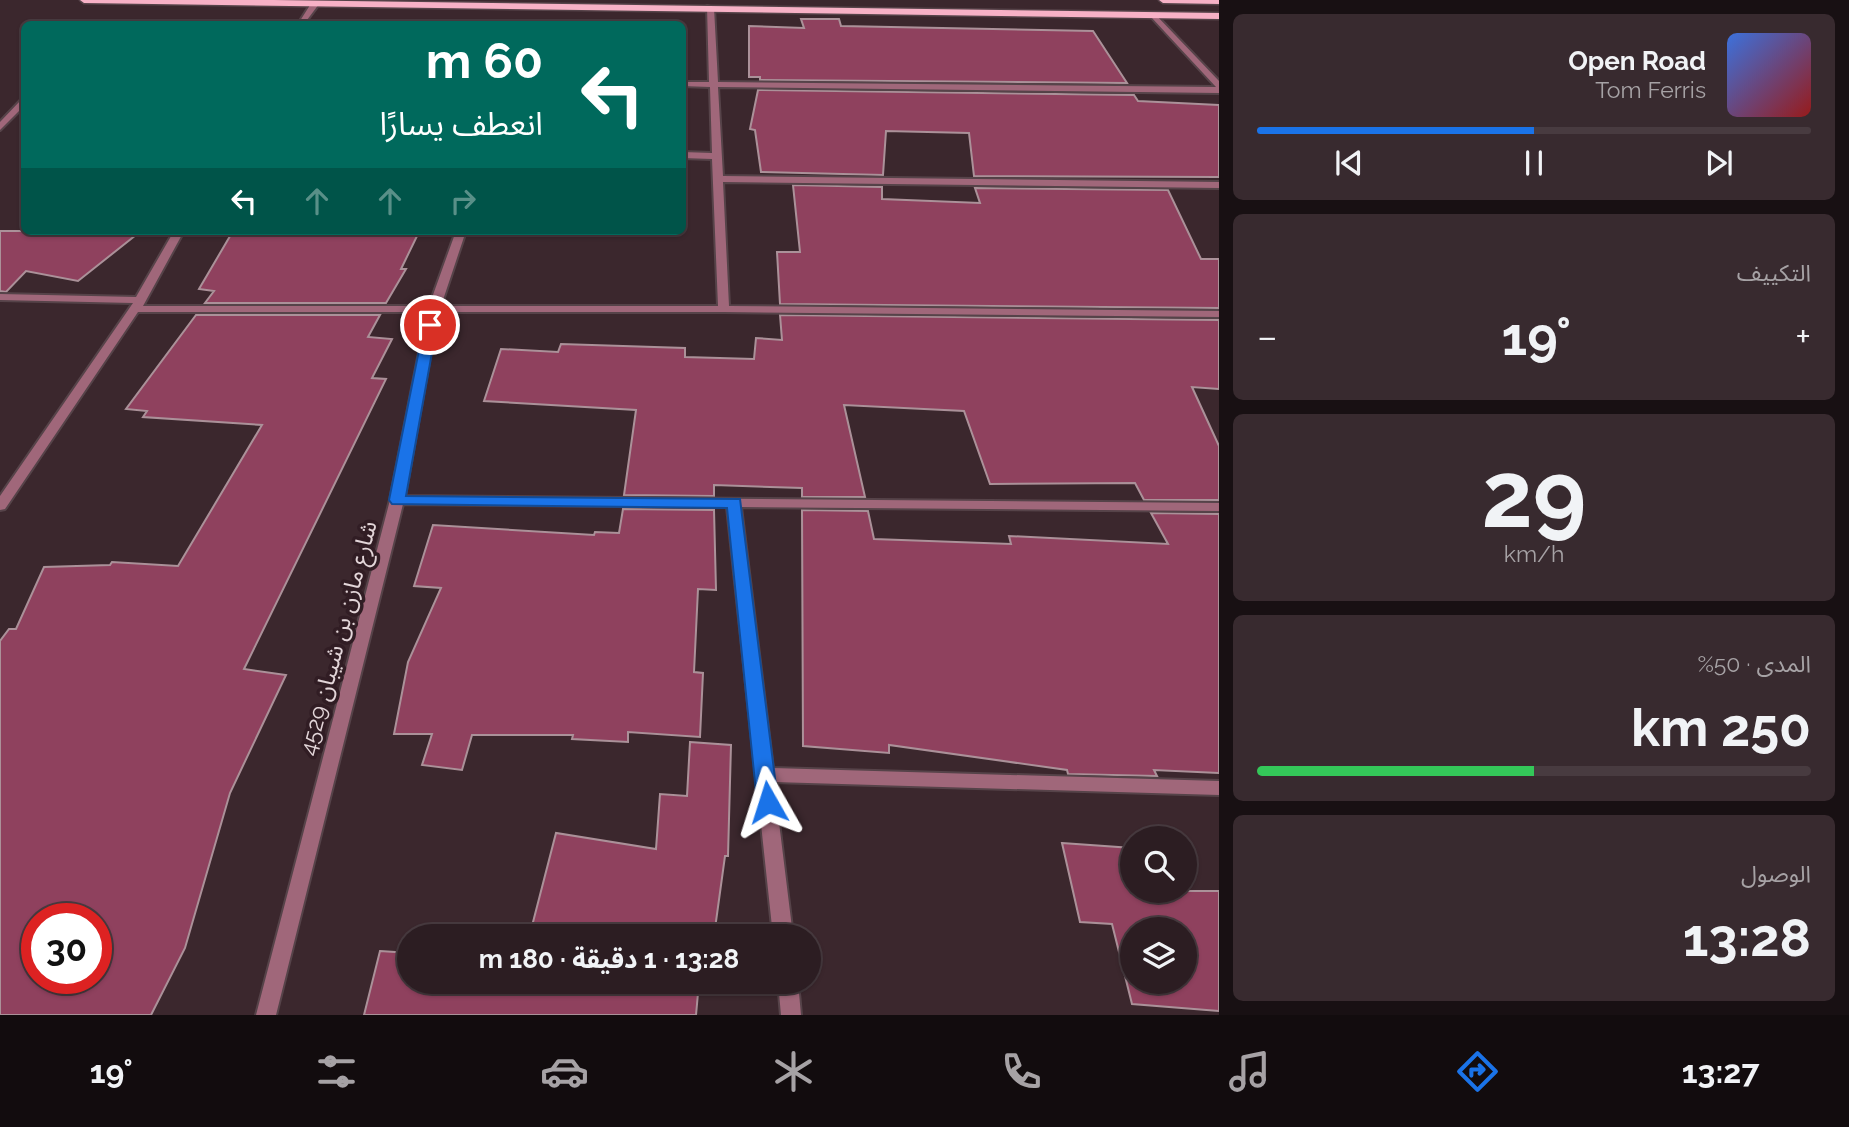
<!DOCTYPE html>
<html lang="ar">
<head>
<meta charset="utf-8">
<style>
  :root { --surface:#2c1d22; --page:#382a2f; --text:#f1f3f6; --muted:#a6a2a5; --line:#483b40; --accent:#1a73e8 }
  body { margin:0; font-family:Raleway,"Noto Sans Arabic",sans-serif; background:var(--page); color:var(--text); direction:rtl; height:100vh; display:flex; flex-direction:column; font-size:26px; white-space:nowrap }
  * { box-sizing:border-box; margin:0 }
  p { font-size:23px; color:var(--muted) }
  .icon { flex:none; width:38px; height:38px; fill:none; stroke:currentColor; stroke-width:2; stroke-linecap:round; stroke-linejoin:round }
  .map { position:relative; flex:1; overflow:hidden; direction:ltr }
  .drawer { display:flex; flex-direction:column; gap:14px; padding:14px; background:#181013; width:630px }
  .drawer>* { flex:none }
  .guide { position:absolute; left:21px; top:21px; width:665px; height:214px; border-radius:10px; box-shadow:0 2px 5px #0004,0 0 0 2px var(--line); direction:rtl; background:#00695c; color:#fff; overflow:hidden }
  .buttons { position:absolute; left:1120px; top:826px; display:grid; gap:14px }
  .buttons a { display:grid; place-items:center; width:77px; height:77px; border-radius:50%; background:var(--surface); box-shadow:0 2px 5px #0004,0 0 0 2px var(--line); font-size:35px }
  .speed { position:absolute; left:21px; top:903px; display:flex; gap:14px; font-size:35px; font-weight:700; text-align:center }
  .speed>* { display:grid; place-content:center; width:91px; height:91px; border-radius:50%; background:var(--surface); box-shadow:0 2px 5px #0004,0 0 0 2px var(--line); line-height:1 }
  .speed .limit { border:10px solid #d22; background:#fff; color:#111 }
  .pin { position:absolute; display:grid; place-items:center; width:60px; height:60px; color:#fff; margin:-30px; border:4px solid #fff; border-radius:50%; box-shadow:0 2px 7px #0007 }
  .me { position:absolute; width:77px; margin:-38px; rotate:354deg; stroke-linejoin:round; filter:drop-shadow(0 0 5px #0008) }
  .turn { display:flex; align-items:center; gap:24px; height:147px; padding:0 28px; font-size:32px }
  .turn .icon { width:91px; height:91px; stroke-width:2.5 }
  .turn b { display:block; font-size:49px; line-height:60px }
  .lanes { display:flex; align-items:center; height:66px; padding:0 28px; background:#0003; justify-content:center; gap:35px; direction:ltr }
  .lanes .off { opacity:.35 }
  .big { font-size:52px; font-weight:700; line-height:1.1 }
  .drawer .card { flex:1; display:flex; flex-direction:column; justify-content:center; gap:10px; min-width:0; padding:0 24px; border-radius:10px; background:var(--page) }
  .drawer .dial { align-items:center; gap:0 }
  .dial b { font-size:91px; line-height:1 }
  .song { display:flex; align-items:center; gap:21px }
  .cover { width:84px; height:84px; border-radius:10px; background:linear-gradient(135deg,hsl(220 70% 55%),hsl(0 70% 35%)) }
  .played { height:7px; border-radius:4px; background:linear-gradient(90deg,var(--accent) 50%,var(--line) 50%) }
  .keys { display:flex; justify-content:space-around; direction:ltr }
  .heat { display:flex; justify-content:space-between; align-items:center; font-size:38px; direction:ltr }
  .charge { height:10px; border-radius:5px; background:linear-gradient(90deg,#34c759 50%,var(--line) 0) }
  .trip { position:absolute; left:397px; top:924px; width:424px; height:70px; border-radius:35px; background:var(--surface); box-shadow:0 2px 5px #0004,0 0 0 2px var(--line); font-weight:700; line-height:70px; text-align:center; direction:rtl }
  .tabs { display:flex; height:112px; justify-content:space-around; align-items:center; background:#120c0e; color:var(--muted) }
  .tabs .icon { width:49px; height:49px }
  .tabs .on { color:var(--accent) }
  .tabs b { font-size:32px; color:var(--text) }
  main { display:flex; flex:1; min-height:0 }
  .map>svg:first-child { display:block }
  .building { fill:#8f415e; stroke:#ab9199; stroke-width:2; fill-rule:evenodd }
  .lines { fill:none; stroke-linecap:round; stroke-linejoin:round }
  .minor-casing { stroke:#564349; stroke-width:4 }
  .primary-casing { stroke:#564349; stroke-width:3 }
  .minor { fill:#a0677a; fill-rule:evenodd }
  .primary { fill:#f7b1c6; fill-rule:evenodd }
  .route { fill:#1a73e8; stroke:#114b97; stroke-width:2 }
  .labels { text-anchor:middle; stroke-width:7; stroke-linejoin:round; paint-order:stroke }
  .street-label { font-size:23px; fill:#e3d6d9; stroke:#311d24 }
</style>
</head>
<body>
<main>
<section class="drawer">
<div class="card">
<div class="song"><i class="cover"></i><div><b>Open Road</b><p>Tom Ferris</p></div></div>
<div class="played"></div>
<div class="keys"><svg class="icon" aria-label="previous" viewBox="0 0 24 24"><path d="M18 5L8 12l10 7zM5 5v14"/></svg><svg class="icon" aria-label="pause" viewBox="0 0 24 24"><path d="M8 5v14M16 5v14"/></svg><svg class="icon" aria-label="next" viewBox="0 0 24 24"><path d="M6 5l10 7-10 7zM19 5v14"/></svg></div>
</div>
<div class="card"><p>التكييف</p>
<div class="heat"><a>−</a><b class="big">19°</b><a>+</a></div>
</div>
<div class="card dial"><b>29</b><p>km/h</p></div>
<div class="card"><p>المدى · 50%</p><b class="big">250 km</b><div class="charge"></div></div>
<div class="card"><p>الوصول</p><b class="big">13:28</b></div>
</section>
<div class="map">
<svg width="1219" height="1015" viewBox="0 0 1219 1015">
  <rect width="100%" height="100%" fill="#3b272d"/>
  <path class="building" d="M 801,19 L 839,19 L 841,26 L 1093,31 L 1127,83 L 760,80 L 760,77 L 749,77 L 749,26 L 804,28 Z
    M 758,90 L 1134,95 L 1138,101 L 1219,105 L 1219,177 L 974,176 L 969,133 L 886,131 L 883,175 L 761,172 L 755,130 L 750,129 Z
    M 793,185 L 882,187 L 882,199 L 980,203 L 975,188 L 1168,190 L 1201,259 L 1219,259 L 1219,308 L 780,304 L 777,252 L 800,252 Z
    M 0,231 L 141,231 L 78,281 L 26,271 L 6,292 L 0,291 Z
    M 233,231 L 393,231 L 419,232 L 401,269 L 406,269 L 386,303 L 205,303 L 214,291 L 199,289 Z
    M 196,315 L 380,315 L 368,337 L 392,339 L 372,378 L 386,379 L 244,669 L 286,675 L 230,793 L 185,948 L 151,1015 L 0,1015 L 0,641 L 9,629 L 16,629 L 44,567 L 110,565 L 112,562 L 178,566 L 262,425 L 143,417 L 147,411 L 126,409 ZM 37,919 L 96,919 L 96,978 L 37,978 Z
    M 780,315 L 1219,320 L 1219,389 L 1192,387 L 1219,446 L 1219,500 L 1144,500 L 1135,483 L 990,484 L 964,411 L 844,405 L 865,497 L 802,497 L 802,488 L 714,485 L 714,496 L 624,495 L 636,410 L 484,401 L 501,349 L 558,352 L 561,344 L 685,348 L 685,357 L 754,359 L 756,338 L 782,340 Z
    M 623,509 L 714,510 L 716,590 L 698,589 L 694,672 L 703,673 L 700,737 L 628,732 L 628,742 L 572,739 L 573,735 L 472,735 L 462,770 L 422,765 L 432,734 L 394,734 L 408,662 L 441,588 L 414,586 L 433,525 L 594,535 L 595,532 L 619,533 Z
    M 802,510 L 868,511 L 874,539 L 1011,544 L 1009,536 L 1168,544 L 1151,513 L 1219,514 L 1219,773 L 1154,770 L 1157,776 L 1068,774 L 1067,770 L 889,745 L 889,753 L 803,746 Z
    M 690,742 L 731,745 L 728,856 L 725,856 L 714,936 L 591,936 L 532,926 L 556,833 L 656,849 L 660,794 L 687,796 Z
    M 1062,843 L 1132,848 L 1132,891 L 1219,891 L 1219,1011 L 1132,1004 L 1112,924 L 1080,922 ZM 1132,929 L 1185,929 L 1185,982 L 1132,982 Z
    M 380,951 L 410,953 L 410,982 L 699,982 L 696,1015 L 364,1015 Z"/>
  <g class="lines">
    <defs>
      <path id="minor" d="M 312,2 L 319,4 L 304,24 L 298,24 Z
        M 707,6 L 714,8 L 718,82 L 1216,87 L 1152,18 L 1152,14 L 1155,14 L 1219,81 L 1219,93 L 718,87 L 723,176 L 1219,182 L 1219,188 L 723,182 L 729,306 L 1219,311 L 1219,317 L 724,312 L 438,312 L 405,496 L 1219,503 L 1219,511 L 741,507 L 773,768 L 1219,781 L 1219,795 L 774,782 L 793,936 L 773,936 L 727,507 L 403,504 L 276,1015 L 256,1015 L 390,500 L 427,312 L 138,312 L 5,509 L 0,510 L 0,496 L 133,303 L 0,300 L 0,294 L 136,297 L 174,231 L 184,231 L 143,306 L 429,306 L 456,231 L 466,231 L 441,306 L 718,306 L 712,159 L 682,158 L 682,152 L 712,153 L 710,87 L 682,86 L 682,82 L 709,82 Z
        M 21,100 L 24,100 L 24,106 L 0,130 L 0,122 Z
        M 778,982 L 798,982 L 801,1015 L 781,1015 Z"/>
      <path id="primary" d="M 80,0 L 274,0 L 1219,13 L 1219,19 L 84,3 Z
        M 1159,0 L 1219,0 L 1219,4 L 1163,3 Z"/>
    </defs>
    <use href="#minor" class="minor-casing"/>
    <use href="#primary" class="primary-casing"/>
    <use href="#minor" class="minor"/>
    <use href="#primary" class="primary"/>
  </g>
  <path class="route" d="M 430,321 L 437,325 L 406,496 L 740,499 L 778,802 L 775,808 L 768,811 L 760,808 L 757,802 L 727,508 L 392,504 L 389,500 L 424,325 Z"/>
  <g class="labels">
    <g class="street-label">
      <text transform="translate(338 638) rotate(-75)" y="8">شارع مازن بن شيبان 4529</text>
    </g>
  </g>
</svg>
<div class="buttons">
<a><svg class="icon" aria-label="search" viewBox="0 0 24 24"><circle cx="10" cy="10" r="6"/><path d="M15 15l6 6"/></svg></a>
<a><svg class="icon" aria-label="layers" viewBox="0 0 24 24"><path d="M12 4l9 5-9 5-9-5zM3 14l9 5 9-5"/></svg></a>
</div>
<div class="speed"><div class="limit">30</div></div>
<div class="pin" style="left:430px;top:325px;background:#d93025"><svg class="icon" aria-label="arrive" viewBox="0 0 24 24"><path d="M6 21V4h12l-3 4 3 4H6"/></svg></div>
<svg class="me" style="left:768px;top:802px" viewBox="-20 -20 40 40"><path d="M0-17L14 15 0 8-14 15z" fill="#1a73e8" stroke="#fff" stroke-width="4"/></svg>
<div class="trip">13:28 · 1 دقيقة · 180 m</div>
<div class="guide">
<div class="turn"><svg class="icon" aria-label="left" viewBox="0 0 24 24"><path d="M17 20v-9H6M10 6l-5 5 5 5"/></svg><div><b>60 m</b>انعطف يسارًا</div></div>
<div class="lanes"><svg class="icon" aria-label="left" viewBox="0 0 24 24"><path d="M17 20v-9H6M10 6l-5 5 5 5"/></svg><svg class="icon off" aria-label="ahead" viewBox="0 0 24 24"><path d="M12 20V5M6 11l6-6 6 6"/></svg><svg class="icon off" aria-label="ahead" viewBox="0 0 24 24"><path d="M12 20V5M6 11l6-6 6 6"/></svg><svg class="icon off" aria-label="right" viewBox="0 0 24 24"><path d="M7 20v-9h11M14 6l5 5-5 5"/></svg></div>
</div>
</div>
</main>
<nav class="tabs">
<b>13:27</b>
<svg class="icon on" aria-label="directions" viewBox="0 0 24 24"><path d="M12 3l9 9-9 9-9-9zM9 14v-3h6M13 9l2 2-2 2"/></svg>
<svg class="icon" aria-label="music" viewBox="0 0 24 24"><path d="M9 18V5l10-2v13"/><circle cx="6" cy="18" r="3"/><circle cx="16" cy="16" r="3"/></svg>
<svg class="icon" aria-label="phone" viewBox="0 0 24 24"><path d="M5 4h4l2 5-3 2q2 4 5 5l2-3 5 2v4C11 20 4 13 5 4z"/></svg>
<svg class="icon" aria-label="climate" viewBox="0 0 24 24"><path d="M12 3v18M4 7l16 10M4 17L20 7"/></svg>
<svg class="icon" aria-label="car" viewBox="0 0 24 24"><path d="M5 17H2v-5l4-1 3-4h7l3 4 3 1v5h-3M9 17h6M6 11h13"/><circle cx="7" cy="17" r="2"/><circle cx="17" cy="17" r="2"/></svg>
<svg class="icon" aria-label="filters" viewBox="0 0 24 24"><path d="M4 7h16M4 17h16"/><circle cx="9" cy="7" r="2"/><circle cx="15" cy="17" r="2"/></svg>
<b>19°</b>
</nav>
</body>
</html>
